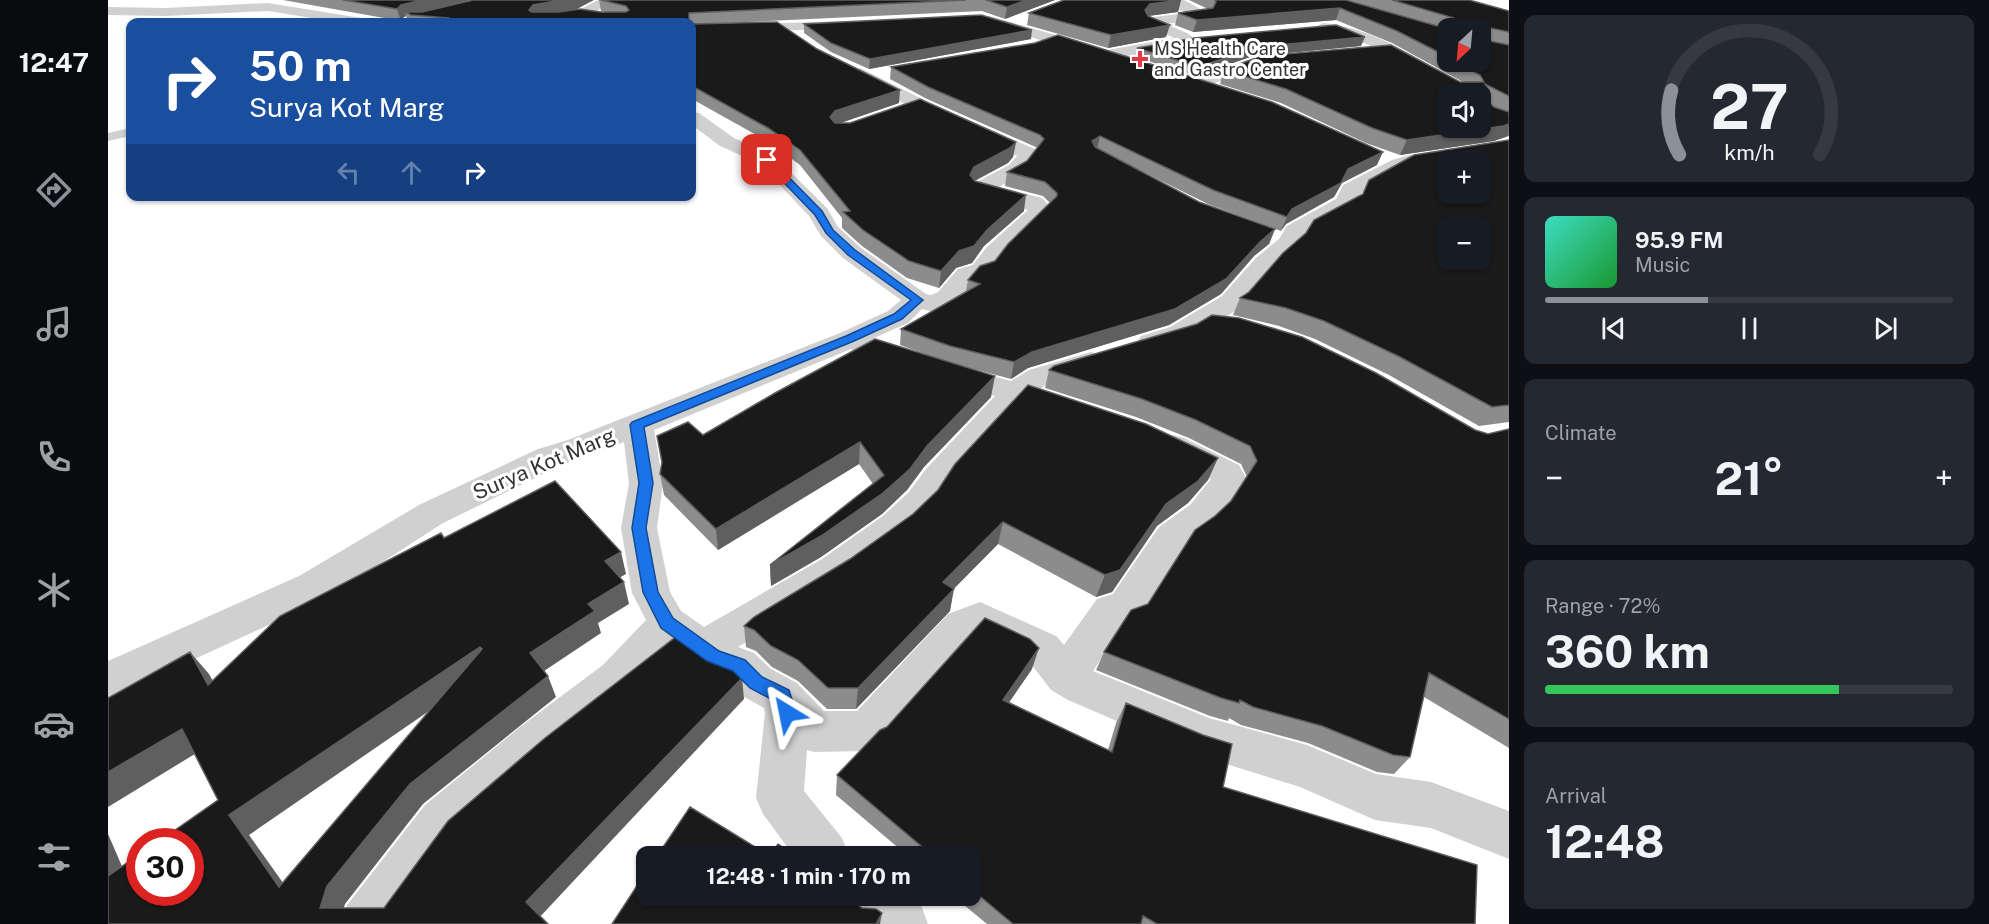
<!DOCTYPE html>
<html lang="en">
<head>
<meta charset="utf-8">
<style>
  :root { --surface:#171b24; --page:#242831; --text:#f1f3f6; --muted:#9ea1a6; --line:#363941; --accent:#8c9099 }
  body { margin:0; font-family:"Public Sans",sans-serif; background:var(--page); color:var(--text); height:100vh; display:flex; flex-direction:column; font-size:22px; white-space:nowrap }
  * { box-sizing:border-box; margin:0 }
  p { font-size:20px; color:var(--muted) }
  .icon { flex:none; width:33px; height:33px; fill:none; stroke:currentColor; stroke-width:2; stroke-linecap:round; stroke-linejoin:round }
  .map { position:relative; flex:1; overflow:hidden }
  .sheet { display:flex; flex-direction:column; gap:15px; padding:15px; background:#0d0f14; width:480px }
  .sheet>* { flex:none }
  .guide { position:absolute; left:18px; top:18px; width:570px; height:183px; border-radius:12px; box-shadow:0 2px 4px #0004; background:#1a4fa0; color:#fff; overflow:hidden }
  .needle { width:39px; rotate:206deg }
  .fabs { position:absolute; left:1329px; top:18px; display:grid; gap:12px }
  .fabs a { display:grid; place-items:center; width:54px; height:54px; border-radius:12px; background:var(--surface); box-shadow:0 2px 4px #0004; font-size:30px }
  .speed { position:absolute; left:18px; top:828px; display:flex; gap:12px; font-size:30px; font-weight:700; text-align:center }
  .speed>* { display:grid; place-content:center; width:78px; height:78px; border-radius:50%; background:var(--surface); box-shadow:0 2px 4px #0004; line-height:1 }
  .speed .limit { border:9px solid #d22; background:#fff; color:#111 }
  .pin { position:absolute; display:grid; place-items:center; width:51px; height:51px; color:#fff; margin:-26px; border-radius:12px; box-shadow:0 3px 9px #0006 }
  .me { position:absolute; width:66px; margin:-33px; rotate:325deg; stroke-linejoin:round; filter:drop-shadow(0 0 4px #0008) }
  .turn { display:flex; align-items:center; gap:21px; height:126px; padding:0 24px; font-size:27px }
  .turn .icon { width:78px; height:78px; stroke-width:2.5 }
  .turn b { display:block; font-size:42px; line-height:51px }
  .lanes { display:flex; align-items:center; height:57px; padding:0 24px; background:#0003; justify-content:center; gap:30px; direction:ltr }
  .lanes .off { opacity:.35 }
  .big { font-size:45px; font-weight:700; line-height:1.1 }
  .sheet .card { flex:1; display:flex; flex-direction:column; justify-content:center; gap:9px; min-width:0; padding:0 21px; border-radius:12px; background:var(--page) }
  .sheet .dial { align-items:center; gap:0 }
  .dial svg { height:156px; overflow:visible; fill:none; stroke:var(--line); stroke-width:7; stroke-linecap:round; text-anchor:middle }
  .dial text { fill:var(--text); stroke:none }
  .song { display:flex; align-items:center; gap:18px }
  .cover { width:72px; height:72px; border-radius:9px; background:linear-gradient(135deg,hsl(170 70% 55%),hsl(130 70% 35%)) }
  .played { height:6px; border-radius:3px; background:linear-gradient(90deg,var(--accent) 40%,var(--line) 40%) }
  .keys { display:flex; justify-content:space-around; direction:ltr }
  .heat { display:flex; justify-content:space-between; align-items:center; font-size:33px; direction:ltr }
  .charge { height:9px; border-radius:4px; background:linear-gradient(90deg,#34c759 72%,var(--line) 0) }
  .trip { position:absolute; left:528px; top:846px; width:345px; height:60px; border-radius:12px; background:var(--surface); box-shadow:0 2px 4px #0004; font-weight:700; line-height:60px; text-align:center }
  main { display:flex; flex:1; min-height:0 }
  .tab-bar { display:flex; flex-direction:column; width:108px; justify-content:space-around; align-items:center; background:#090b0e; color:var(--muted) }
  .tab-bar .icon { width:42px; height:42px }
  .tab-bar .current { color:var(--accent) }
  .tab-bar b { font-size:27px; color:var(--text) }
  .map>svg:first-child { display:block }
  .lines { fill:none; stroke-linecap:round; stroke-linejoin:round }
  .lane { fill:#d0d0d0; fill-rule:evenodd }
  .street { fill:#d0d0d0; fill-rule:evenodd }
  .wall { fill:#8c8c8c; fill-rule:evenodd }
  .shaded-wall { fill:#5f5f5f }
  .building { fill:#1a1a1a; stroke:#5f5f5f; stroke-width:1.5; fill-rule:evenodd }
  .route { fill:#1a73e8; stroke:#114b97; stroke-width:1.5 }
  .poi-dot { fill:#e63946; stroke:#fff; stroke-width:2 }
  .labels { text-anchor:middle; stroke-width:6; stroke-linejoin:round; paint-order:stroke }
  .far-poi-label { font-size:18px; fill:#333; stroke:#fff; text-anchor:start }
  .street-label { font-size:21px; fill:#333; stroke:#fff }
</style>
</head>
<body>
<main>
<nav class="tab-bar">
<b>12:47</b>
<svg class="icon current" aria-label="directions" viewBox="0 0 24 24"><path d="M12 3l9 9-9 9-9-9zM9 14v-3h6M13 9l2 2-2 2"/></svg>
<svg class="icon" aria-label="music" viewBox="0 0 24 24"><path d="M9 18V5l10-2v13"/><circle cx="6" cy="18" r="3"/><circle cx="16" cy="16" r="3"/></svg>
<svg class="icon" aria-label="phone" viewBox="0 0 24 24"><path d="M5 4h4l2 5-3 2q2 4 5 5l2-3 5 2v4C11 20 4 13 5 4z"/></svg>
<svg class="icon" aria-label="climate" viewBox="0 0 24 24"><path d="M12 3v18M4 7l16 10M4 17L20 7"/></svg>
<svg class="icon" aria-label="car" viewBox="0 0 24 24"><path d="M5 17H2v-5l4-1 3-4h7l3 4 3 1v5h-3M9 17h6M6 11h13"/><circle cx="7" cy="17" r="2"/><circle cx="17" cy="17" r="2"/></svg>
<svg class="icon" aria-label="filters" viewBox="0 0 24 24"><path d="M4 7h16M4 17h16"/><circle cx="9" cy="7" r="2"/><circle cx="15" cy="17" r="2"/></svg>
</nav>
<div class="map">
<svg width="1401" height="924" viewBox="0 0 1401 924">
  <rect width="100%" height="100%" fill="#fff"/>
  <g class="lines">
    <path class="lane" d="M 22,128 L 22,136 L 0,141 L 0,133 Z"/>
    <path class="street" d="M 490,0 L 507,0 L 487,12 L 518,19 L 520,22 L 495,22 L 469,17 L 467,14 L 469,11 Z
      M 1060,0 L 1076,0 L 1103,15 L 1096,19 L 1058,24 L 1081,34 L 1084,37 L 1079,44 L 999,60 L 876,23 L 874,20 L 881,16 L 1000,50 L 1066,38 L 1036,23 L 1040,18 L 1045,17 L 1079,13 L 1060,5 Z
      M 160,3 L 253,18 L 260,22 L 229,22 L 160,11 L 58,16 L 0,15 L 0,7 L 58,8 Z
      M 740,21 L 747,25 L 745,28 L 584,34 L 584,26 Z
      M 1215,23 C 1260,27 1302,53 1340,76 C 1348,81 1361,86 1367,94 L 1347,94 L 1261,45 L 1228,33 L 1210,30 L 1208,27 Z
      M 1157,56 L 1165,61 L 1163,64 L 1089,89 L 1083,88 L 1080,84 L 1083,80 L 1139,60 Z
      M 752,68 L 818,101 L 929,150 L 932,154 L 915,173 L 891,187 L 934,198 L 944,209 L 896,258 L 883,275 L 868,279 L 848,304 L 826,312 L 814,309 L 800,323 L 766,338 L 839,364 L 903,381 L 921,370 L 983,352 L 993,355 L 997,361 L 993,367 L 941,382 L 931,390 L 937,391 L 941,398 L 937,405 L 926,407 L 914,404 L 842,485 L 825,510 L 801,534 L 740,579 L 630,647 L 646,653 L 663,669 L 689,683 L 716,711 L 749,711 L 840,614 L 872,602 L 948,636 L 956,645 L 989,599 L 1005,594 L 1051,527 L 1082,505 L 1103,479 L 1054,454 L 1049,446 L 1054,438 L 1065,435 L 1076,438 L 1131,465 L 1138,478 L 1112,518 L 1097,533 L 1077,547 L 1030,621 L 1014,626 L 985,671 L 1101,718 L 1199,745 L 1268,774 L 1323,782 L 1401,811 L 1401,859 L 1323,828 L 1267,820 L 1192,787 L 1083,753 L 960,700 L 943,690 L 920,660 L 871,636 L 775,745 L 759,751 L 706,752 L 699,750 L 696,791 L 734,838 L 741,856 L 686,856 L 655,814 L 648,798 L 657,713 L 656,708 L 633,695 L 616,679 L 590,668 L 563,648 L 525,691 L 444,757 L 351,839 L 290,924 L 232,924 L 239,905 L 317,805 L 412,727 L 495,665 L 538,620 L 524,593 L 513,528 L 521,483 L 516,442 L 454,465 L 335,523 L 219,598 L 0,699 L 0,661 L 191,576 L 311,505 L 430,449 L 457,441 L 732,333 L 780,311 L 793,300 L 735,258 L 713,236 L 701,216 L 652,164 L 612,146 L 584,125 L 584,112 L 591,113 L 626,138 L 666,156 L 719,208 L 730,227 L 753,248 L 818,294 L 823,295 L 830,292 L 850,269 L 865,265 L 878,248 L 920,210 L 865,194 L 862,189 L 865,184 L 901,165 L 909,156 L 806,109 L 746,77 L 744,73 ZM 743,349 L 819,376 L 887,396 L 818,469 L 801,492 L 775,516 L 714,559 L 596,627 L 573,611 L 562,592 L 549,528 L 555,483 L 546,430 Z
      M 1302,155 L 1309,157 L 1312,161 L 1309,165 L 1298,168 L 1252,194 L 1246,208 L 1197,235 L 1189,248 L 1166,268 L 1132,308 L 1082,339 L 1043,350 L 1033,348 L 1029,342 L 1033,336 L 1062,327 L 1114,296 L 1148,258 L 1171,239 L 1179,226 L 1228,199 L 1235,185 L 1284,160 Z
      M 733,896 L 800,896 L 813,905 L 820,924 L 753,924 L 741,914 Z"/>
  </g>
  <path class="wall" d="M 175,0 L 362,0 L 314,12 L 469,9 L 493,12 L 498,12 L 493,11 L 491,0 L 947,0 L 897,19 L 874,11 L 598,24 L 791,103 L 733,123 L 908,142 L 905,157 L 900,163 L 867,181 L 916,211 L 876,246 L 864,263 L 848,268 L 831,288 L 799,278 L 754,246 L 734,228 L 734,218 L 692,165 L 661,142 L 584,99 L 584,22 L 300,22 L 298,16 L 296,17 L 293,21 Z
    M 1073,0 L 1070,12 L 1040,16 L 1058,37 L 1000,48 L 919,25 L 921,13 Z
    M 1081,0 L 1238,0 L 1294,16 L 1240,0 L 1361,0 L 1401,11 L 1401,136 L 1386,141 L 1292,155 L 1258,143 L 1173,103 L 1112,84 L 1116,70 L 1355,82 L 1284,43 L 1228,20 L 1085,32 L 1067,25 L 1070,13 L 1100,9 ZM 1340,28 L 1372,28 L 1372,62 L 1340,62 Z
    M 696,24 L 923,39 L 761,69 L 723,52 L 696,33 Z
    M 1253,46 L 1145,56 L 1088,76 L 1027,57 L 1029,48 Z
    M 783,67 L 1269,165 L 1234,183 L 1226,197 L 1178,224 L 1173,231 L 1100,204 L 1005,157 L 1091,202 L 1167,229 L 1161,244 L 1146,256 L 1113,294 L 1061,325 L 920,368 L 903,379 L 840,362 L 883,397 L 816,467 L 799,490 L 774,514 L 713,557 L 663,586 L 662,565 L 765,484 L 751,464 L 610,550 L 556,495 L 552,474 L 595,435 L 839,362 L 792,345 L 793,329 L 858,291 L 860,280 L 887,261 L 942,203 L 935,196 L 897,186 L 899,172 L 919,161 L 930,148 L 819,99 L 782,79 Z
    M 1401,140 L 1401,422 L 1371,426 L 1281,375 L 1207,339 L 1171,326 L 1125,315 L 1132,298 Z
    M 941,370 L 1367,430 L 1380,434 L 1401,429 L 1401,748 L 1316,697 L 1302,757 L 1286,774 L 1269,772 L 1200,743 L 1133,725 L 1121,718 L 1120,721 L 1102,716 L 988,670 L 996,652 L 1040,604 L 1107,516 L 1123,501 L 1139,477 L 1133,464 L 1081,438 L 1028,417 L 937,388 Z
    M 1110,458 L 1100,480 L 1080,503 L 1049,526 L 1004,592 L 988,597 L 890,544 L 845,589 L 842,611 L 748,709 L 719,709 L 690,681 L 664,667 L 648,651 L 638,647 L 636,626 L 742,559 Z
    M 924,669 L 901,702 L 1000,750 L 1008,723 L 1018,703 L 1115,787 L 1367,924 L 879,924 L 845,896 L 862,896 L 862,856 L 800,856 L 728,795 L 729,775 Z"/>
  <path class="shaded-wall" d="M 314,0 L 362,0 L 303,15 L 297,12 L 298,16 L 296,17 L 293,21 L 289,9 L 293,5 Z
    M 453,0 L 486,0 L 469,9 L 428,17 L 421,10 L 425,5 Z
    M 918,0 L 947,0 L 897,19 L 899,7 Z
    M 1073,0 L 1070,12 L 1040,16 L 1037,10 L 1042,4 Z
    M 1232,8 L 1228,20 L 1085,32 L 1089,20 Z
    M 359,19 L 359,22 L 345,22 L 345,21 Z
    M 1062,25 L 1058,37 L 1000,48 L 1003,35 Z
    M 924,30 L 923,39 L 761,69 L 762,59 Z
    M 1257,37 L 1253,46 L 1145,56 L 1088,76 L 1091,67 L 1148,47 Z
    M 792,90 L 791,103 L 726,125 L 722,117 L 727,111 Z
    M 1401,124 L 1400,136 L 1386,141 L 1292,155 L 1299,140 Z
    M 992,136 L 989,149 L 980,154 L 984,141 Z
    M 908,142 L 905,157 L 900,163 L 864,182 L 862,175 L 866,167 Z
    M 1275,152 L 1269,165 L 1234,183 L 1226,197 L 1178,224 L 1173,231 L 1179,217 L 1184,209 L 1240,169 Z
    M 918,195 L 916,211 L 876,246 L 864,263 L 848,268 L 831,288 L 833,271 L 851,251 Z
    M 1167,229 L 1161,244 L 1146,256 L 1113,294 L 1061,325 L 920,368 L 903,379 L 906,362 L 924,352 L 1152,242 Z
    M 887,376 L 883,397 L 816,467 L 799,490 L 774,514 L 713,557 L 663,586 L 662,565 L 819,446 Z
    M 752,442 L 751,464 L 610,550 L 608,529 Z
    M 1110,458 L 1100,480 L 1080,503 L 1049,526 L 1004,592 L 988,597 L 997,575 L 1058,504 Z
    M 895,522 L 890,544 L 831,604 L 835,582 Z
    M 513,552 L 518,574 L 502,583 L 497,561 Z
    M 516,582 L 521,604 L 490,623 L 493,633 L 430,675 L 422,653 L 480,604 Z
    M 846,589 L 842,611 L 748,709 L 750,688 Z
    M 372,647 L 382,669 L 141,835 L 190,904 L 171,887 L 121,815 Z
    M 931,648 L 924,669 L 889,720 L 895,700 Z
    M 82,652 L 101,674 L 119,706 L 100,685 Z
    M 440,676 L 448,697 L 315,804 L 237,904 L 231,924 L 212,908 L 219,886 L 302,784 Z
    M 634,678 L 636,699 L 429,920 L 418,902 Z
    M 74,729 L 95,749 L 0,807 L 0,772 Z
    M 0,834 L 26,894 L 0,876 Z
    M 774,913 L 772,924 L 768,924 Z"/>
  <path class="building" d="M 235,0 L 314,0 L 293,5 L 289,9 Z
    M 365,0 L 453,0 L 425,5 L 421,10 L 424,12 L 450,12 L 472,9 L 493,12 L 518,12 L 521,10 L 518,6 L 493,0 L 858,0 L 581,13 L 581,22 L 402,22 L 359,19 L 345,21 L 341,18 L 303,15 L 297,12 L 314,12 Z
    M 878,0 L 918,0 L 899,7 Z
    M 956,0 L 1073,0 L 1042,4 L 1037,10 L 1040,16 L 1062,25 L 1003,35 L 921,13 Z
    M 1107,0 L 1238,0 L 1340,29 L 1340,57 L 1289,31 L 1232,8 L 1089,20 L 1070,13 L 1105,8 L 1108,2 Z
    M 1284,0 L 1361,0 L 1401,11 L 1401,32 L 1377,27 L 1377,40 L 1401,45 L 1401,96 L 1377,84 L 1377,99 L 1386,107 L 1401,112 L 1401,124 L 1395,126 L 1299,140 L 1264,128 L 1178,89 L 1116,70 L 1153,56 L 1283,45 L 1352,82 L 1376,82 L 1372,75 L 1347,62 L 1372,62 L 1372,28 L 1348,28 L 1346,18 ZM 1340,94 L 1372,94 L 1372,128 L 1340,128 Z
    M 873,15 L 924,30 L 762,59 L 723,43 L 696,24 Z
    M 669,22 L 709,49 L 792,90 L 727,111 L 722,117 L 727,123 L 742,123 L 812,99 L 908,142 L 902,148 L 866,167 L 862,175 L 867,181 L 918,195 L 879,230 L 866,246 L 851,251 L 833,271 L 801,261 L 755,230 L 735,212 L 742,211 L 692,150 L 660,128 L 584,86 L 584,24 Z
    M 1228,25 L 1257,37 L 1148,47 L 1091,67 L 1029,48 L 1086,38 Z
    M 950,35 L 1164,102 L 1275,152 L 1240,169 L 1233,183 L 1184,209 L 1179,217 L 1105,190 L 992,136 L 984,141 L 987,147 L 1091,202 L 1167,229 L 1152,242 L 1118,279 L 1067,309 L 924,352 L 906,362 L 842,346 L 793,329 L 872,284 L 860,280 L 872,266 L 887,261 L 900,244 L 949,196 L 949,193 L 937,182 L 899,172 L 919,161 L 936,139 L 932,135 L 820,87 L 783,67 L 927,43 Z
    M 1401,140 L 1401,405 L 1384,407 L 1292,357 L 1216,321 L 1178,308 L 1132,298 L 1141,292 L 1175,253 L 1198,233 L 1206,220 L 1255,194 L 1261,180 L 1306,155 ZM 1340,160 L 1372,160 L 1372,194 L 1340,194 ZM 1340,226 L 1372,226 L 1372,260 L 1340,260 Z
    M 1104,315 L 1131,318 L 1194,337 L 1268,373 L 1367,430 L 1380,434 L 1401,429 L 1401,719 L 1321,673 L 1302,757 L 1285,755 L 1214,726 L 1145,707 L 1132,700 L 1131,703 L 1113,698 L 996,652 L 1023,610 L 1040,604 L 1087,530 L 1107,516 L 1123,501 L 1149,461 L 1142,446 L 1088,420 L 1034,399 L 941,370 L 946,366 L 1089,324 Z
    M 767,339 L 887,376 L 819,446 L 802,469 L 775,493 L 713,536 L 662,565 L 776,475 L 752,442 L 608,529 L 552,474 L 554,462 L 549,436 L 580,422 L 595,435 L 667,393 Z
    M 920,385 L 1038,424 L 1110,458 L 1090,481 L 1058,504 L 1012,570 L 997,575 L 895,522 L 835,582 L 846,589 L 750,688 L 720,688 L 690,660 L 663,646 L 646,630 L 636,626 L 646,617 L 742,559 L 805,514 L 830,490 L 847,464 Z
    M 447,481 L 513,552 L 497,561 L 516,582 L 480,604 L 487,611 L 422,653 L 440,676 L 302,784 L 219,886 L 212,908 L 276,908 L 340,821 L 437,738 L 569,636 L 586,648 L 612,659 L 634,678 L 418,902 L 440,924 L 0,924 L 0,876 L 32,854 L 32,892 L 82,892 L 82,842 L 50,842 L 110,800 L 74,729 L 0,772 L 0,698 L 82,652 L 100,685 L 172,616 L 333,533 L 336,538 ZM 372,647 L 374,649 L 171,887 L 121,815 Z
    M 877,618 L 922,639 L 931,648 L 895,700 L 1004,752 L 1018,703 L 1095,735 L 1124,744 L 1115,787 L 1369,865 L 1367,924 L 1049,924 L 1035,916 L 1033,924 L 905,924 L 862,888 L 862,856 L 825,856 L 729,775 L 772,730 L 779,727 Z
    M 582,807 L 662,856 L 549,856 Z
    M 670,844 L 688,856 L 662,856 Z
    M 538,872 L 538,896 L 740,896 L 741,898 L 754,908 L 768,909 L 774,913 L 768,924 L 504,924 Z"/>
  <path class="route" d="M 656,158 L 662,158 L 714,211 L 725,230 L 747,250 L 815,300 L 794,319 L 746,341 L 536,427 L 545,483 L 538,528 L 550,592 L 565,618 L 611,651 L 637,660 L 654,677 L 681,690 L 688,713 L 685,718 L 679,721 L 672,718 L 667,701 L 642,688 L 625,671 L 599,661 L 553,628 L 535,592 L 524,528 L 531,483 L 522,425 L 524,422 L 738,336 L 786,314 L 803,300 L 740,255 L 718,233 L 707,215 L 656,162 Z"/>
  <path class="poi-dot" d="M1029 50h6v6h6v6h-6v6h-6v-6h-6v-6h6z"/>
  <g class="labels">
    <g class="far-poi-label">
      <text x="1046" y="55">MS Health Care<tspan x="1046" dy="21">and Gastro Center</tspan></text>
    </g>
    <g class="street-label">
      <text transform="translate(436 464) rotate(-23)" y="7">Surya Kot Marg</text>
    </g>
  </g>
</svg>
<div class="fabs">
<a><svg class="needle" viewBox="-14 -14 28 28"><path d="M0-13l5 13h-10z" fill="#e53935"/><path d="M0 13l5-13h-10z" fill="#9ea1a6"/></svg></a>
<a><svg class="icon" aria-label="sound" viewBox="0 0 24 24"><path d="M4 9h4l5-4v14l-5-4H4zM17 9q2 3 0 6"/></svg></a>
<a>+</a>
<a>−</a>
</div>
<div class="speed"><div class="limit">30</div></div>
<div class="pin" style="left:659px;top:160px;background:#d93025"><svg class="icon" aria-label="arrive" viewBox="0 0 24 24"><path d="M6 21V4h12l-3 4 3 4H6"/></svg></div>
<svg class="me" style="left:679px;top:713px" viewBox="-20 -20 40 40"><path d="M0-17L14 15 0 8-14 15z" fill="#1a73e8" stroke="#fff" stroke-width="4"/></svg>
<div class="trip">12:48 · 1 min · 170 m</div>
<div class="guide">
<div class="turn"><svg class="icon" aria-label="right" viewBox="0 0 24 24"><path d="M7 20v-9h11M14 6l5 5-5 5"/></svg><div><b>50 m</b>Surya Kot Marg</div></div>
<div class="lanes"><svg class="icon off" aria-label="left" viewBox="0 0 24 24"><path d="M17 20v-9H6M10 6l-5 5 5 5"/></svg><svg class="icon off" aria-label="ahead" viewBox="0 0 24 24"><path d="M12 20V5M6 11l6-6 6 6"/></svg><svg class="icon" aria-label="right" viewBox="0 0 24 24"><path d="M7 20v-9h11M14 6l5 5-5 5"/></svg></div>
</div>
</div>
<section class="sheet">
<div class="card dial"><svg viewBox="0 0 100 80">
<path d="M14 69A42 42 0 1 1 86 69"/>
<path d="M14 69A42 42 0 0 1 10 36" stroke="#8c9099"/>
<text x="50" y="56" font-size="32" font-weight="700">27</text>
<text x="50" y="72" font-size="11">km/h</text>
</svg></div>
<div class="card">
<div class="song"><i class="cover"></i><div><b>95.9 FM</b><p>Music</p></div></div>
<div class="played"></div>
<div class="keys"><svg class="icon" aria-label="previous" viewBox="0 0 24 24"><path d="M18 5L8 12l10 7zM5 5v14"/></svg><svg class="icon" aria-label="pause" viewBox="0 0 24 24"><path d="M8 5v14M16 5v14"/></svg><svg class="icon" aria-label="next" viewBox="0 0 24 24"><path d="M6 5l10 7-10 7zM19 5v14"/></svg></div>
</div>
<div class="card"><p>Climate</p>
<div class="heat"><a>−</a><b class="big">21°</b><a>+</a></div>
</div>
<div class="card"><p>Range · 72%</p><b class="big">360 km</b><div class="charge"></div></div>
<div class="card"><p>Arrival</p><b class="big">12:48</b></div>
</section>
</main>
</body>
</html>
